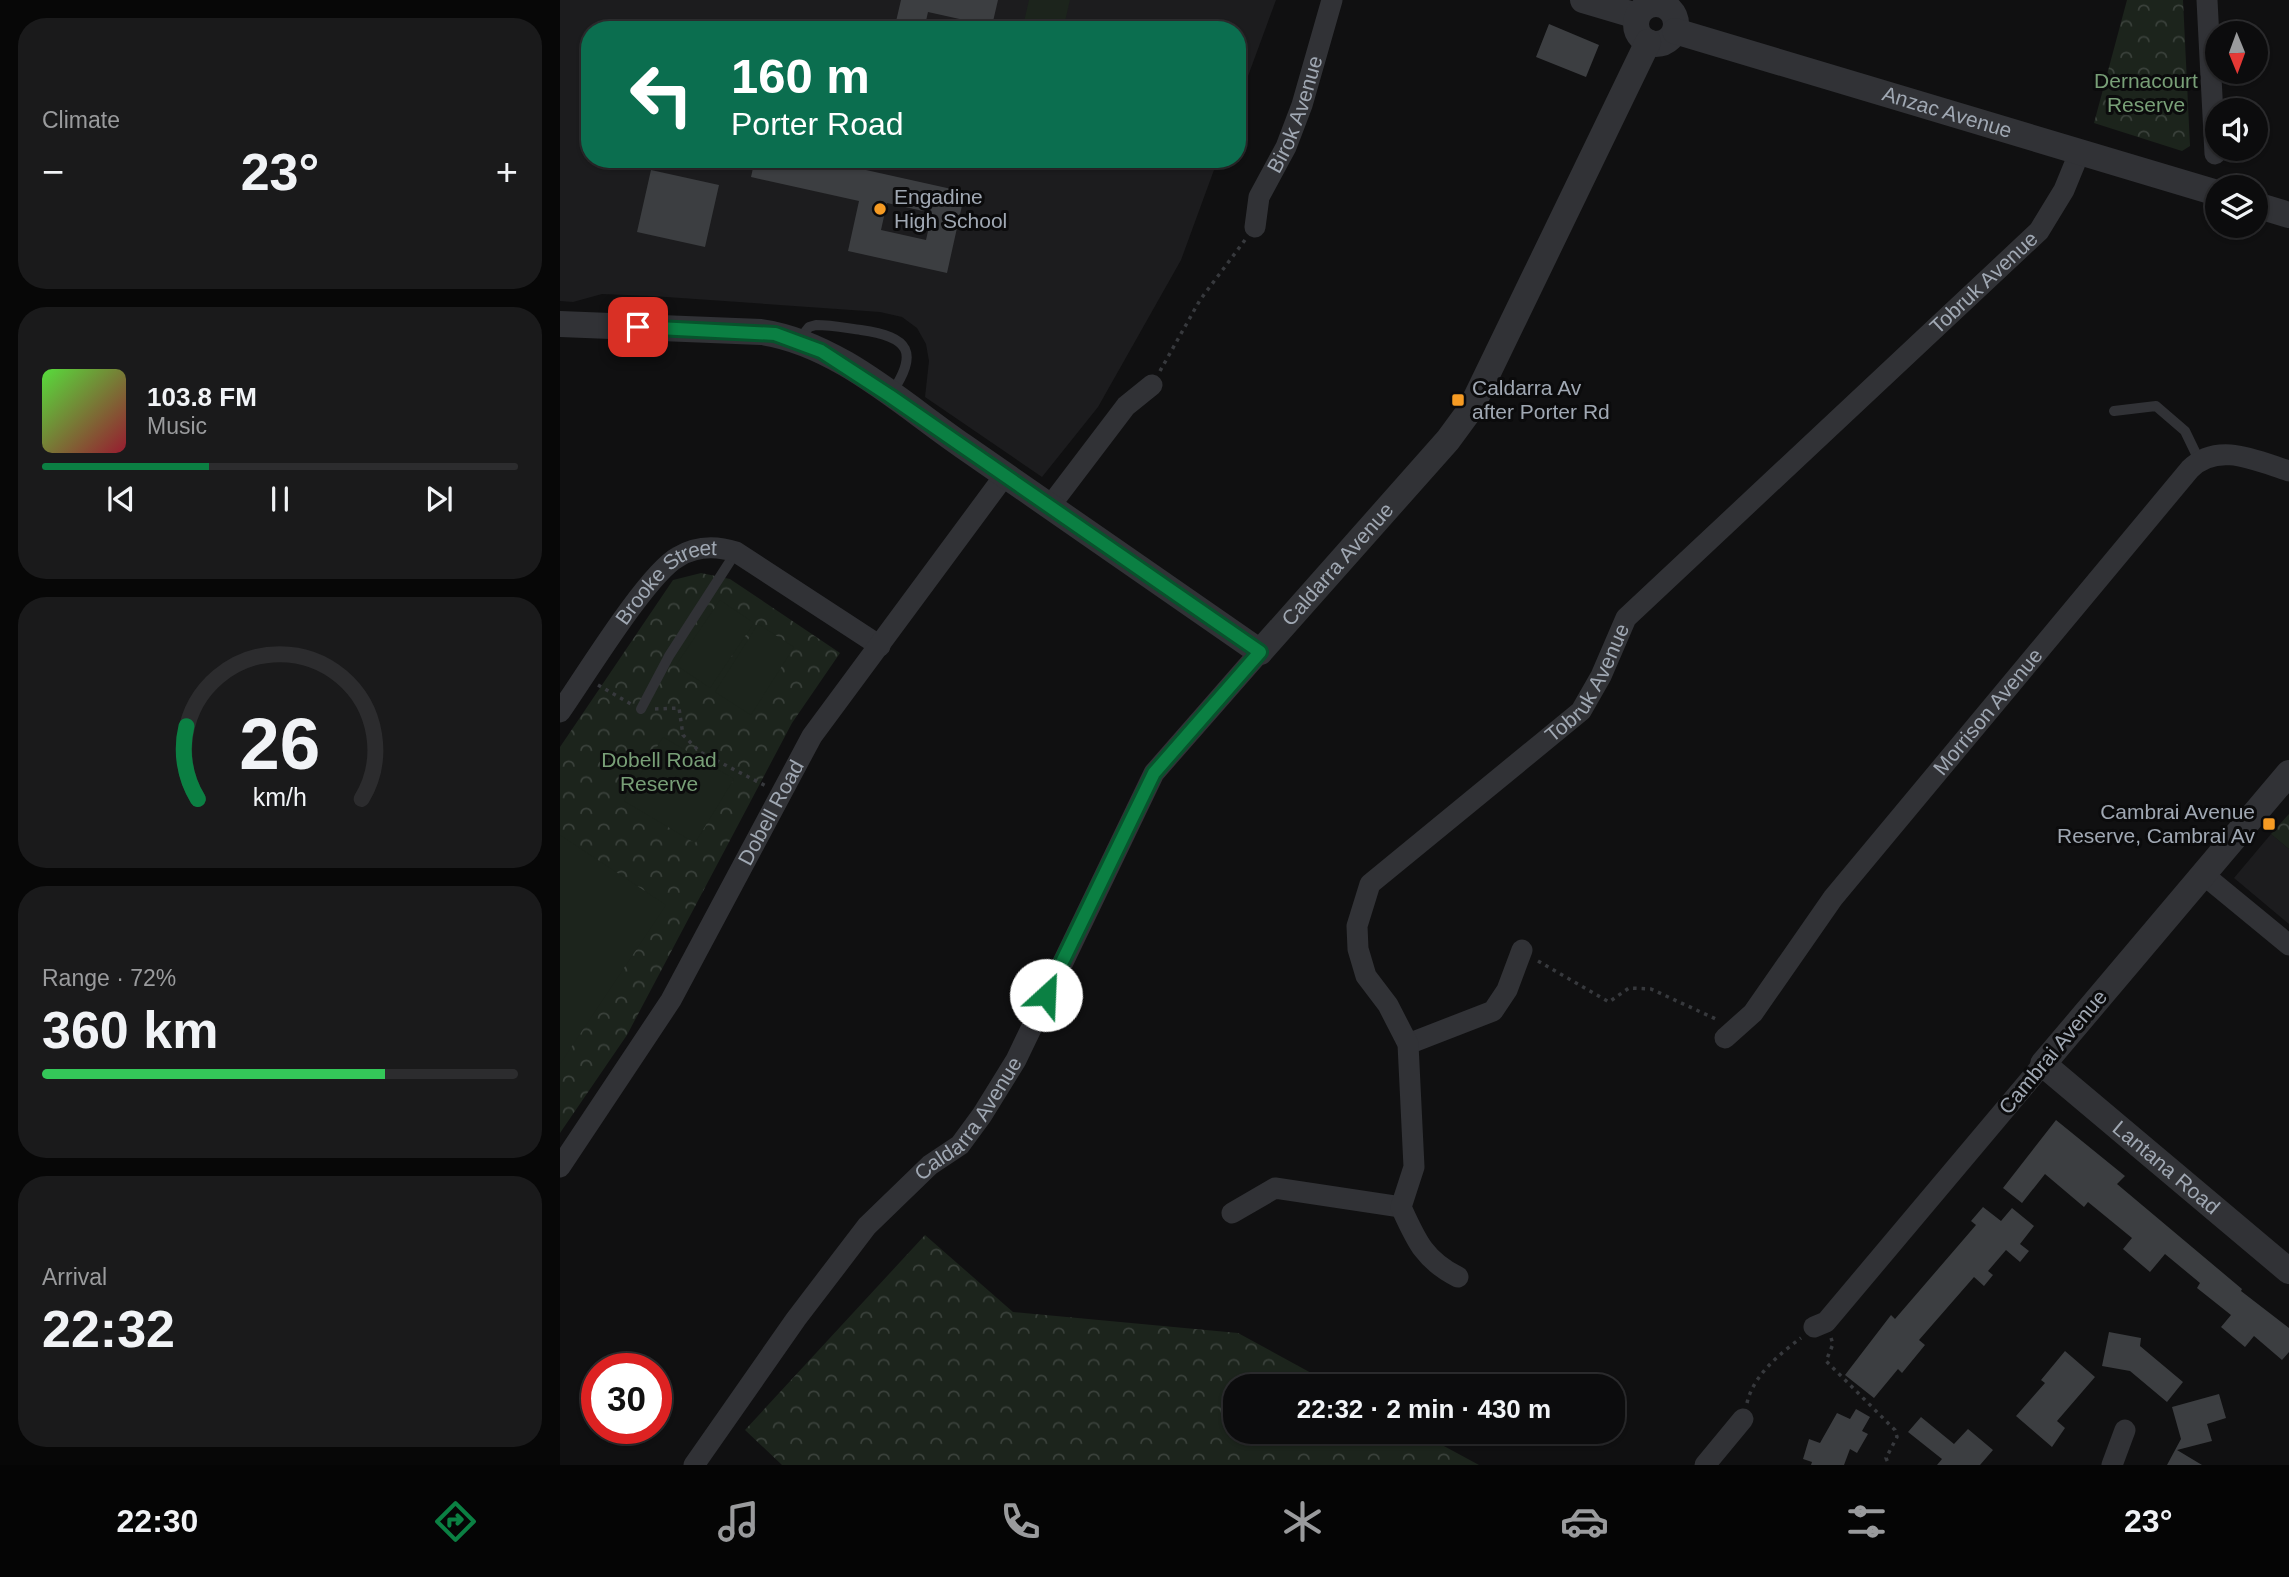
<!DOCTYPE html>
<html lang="en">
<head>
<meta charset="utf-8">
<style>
  :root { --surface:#0c0c0d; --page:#1a1a1b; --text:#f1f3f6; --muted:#9a9b9d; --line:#2c2c2e; --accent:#0b8043 }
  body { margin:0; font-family:Arial,sans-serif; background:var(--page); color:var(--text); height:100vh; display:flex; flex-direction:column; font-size:26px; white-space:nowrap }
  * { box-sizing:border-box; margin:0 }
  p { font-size:23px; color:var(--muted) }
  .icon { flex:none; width:38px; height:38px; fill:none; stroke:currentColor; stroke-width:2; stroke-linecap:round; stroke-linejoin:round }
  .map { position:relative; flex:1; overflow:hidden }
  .sheet { display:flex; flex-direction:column; gap:18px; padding:18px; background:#070707; width:560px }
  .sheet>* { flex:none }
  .guide { position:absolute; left:21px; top:21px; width:665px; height:147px; border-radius:28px; box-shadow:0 2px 5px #0004,0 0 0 2px var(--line); background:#0b6e4f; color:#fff; overflow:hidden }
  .needle { width:46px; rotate:179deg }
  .tools { position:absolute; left:1645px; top:21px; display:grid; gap:14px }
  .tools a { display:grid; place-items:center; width:63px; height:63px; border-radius:50%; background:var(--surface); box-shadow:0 2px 5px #0004,0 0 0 2px var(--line); font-size:35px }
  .speed { position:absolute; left:21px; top:1353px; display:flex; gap:14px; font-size:35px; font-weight:700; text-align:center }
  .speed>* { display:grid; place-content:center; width:91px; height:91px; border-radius:50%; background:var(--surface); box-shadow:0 2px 5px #0004,0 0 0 2px var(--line); line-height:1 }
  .speed .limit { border:10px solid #d22; background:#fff; color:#111 }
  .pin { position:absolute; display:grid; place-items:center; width:60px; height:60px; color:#fff; margin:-30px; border-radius:14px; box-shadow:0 4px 10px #0006 }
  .me { position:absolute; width:77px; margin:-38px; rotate:25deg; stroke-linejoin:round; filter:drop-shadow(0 0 5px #0008) }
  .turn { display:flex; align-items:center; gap:24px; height:147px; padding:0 35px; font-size:32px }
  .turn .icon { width:91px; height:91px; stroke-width:2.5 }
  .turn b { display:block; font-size:49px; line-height:60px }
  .big { font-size:52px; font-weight:700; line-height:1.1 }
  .sheet .card { flex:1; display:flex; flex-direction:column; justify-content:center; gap:10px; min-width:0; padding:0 24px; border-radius:28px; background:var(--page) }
  .sheet .dial { align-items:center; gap:0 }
  .dial svg { height:182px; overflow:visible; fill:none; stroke:var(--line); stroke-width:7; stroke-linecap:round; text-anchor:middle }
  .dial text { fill:var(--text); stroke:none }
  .song { display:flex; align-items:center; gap:21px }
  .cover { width:84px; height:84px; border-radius:10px; background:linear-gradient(135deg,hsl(110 70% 55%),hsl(350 70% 35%)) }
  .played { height:7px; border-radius:4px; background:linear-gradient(90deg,var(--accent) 35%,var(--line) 35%) }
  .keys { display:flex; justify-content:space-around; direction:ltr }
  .heat { display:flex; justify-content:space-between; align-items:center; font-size:38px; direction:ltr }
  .charge { height:10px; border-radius:5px; background:linear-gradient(90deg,#34c759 72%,var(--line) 0) }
  .trip { position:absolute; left:663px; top:1374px; width:402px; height:70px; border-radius:28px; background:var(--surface); box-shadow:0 2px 5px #0004,0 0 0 2px var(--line); font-weight:700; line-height:70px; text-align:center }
  .dock { display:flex; height:112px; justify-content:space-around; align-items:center; background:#050505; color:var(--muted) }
  .dock .icon { width:49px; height:49px }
  .dock .active { color:var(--accent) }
  .dock b { font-size:32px; color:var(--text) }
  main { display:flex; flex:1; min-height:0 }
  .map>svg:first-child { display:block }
  .built { fill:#1c1c1e }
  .forest { fill:url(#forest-crowns) }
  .pitch { fill:#1c241c }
  .building { fill:#3c3e41; fill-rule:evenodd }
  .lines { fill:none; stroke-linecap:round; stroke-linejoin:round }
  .path { stroke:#37393d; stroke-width:3.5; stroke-dasharray:3.5 5; stroke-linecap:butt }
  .service { stroke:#313236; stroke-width:10 }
  .minor { stroke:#313236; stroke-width:21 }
  .tertiary { stroke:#313236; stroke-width:26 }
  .route-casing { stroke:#07532c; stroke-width:18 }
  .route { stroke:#0b8043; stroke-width:12 }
  .poi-dot { fill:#f69b23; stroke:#0b0b0c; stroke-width:2.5 }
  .labels { text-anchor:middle; stroke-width:6; stroke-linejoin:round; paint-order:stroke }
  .park-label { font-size:21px; fill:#789f77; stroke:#0b0b0c }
  .street-label { font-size:21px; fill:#a0a8b3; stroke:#0b0b0c }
  .poi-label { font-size:21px; fill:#a0a8b3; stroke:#0b0b0c; text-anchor:start }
</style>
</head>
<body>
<main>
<section class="sheet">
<div class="card"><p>Climate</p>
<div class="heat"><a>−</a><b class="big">23°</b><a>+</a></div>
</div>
<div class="card">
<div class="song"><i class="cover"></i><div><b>103.8 FM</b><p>Music</p></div></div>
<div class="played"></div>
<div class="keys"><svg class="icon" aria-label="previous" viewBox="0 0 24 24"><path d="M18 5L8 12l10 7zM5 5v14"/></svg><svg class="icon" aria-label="pause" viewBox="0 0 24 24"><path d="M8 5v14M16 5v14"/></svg><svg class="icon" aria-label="next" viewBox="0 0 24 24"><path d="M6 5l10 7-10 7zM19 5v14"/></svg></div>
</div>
<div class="card dial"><svg viewBox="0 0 100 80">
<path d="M14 69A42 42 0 1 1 86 69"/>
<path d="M14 69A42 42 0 0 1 9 37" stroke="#0b8043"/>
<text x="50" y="56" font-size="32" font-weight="700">26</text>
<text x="50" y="72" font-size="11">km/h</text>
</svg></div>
<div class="card"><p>Range · 72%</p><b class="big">360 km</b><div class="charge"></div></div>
<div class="card"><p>Arrival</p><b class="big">22:32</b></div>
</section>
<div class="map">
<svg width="1729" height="1465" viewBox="0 0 1729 1465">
  <defs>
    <pattern id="forest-crowns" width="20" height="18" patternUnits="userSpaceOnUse" patternTransform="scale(1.75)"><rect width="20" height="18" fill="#1c241c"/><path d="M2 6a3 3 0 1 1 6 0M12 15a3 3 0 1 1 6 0" fill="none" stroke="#3a413b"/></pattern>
  </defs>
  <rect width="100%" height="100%" fill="#101011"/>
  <path class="built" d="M 0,0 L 716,0 L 677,106 L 677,30 L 30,30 L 30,159 L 658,159 L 621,260 L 538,407 L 482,477 L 365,397 L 369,361 L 366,344 L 357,328 L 342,317 L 320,312 L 92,296 L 42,294 L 13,302 L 0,301 Z
    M 1711,834 L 1729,849 L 1729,924 L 1674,878 Z"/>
  <path class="forest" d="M 1567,0 L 1623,0 L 1630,146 L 1622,151 L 1534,123 Z
    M 141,573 L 170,579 L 280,653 L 232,723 L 67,1035 L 0,1133 L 0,747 L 113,580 Z
    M 1729,814 L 1729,849 L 1711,834 Z
    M 365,1235 L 453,1312 L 678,1333 L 775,1386 L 676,1386 L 676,1432 L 858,1432 L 919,1465 L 222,1465 L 185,1430 Z"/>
  <path class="pitch" d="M 469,0 L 510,0 L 503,30 L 462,30 Z
    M 160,600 L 194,623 L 150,688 L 116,665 Z
    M 198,624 L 234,647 L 191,715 L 155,692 Z
    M 103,737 L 174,779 L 135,843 L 64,801 Z
    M 0,835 L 106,905 L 0,1064 Z"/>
  <path class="building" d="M 341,0 L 438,0 L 431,30 L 402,30 L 404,20 L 368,12 L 364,30 L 334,30 Z
    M 989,24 L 1039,45 L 1026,77 L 976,57 Z
    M 195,159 L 239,159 L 269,166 L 270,159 L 299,159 L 297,168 L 405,192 L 387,273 L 288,251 L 299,201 L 191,177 ZM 327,203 L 372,213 L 366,240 L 321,230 Z
    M 91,170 L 159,185 L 145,247 L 77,232 Z
    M 1496,1120 L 1565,1176 L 1557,1184 L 1682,1289 L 1681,1291 L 1729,1328 L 1729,1352 L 1722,1360 L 1694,1336 L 1685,1347 L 1661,1327 L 1671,1315 L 1637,1288 L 1640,1283 L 1605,1254 L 1590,1272 L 1563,1249 L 1572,1238 L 1528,1202 L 1524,1207 L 1485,1174 L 1462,1203 L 1443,1188 Z
    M 1423,1207 L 1441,1221 L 1452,1208 L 1474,1226 L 1460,1244 L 1469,1251 L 1460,1262 L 1446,1250 L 1428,1271 L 1433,1275 L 1424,1286 L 1414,1277 L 1359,1340 L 1365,1345 L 1342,1373 L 1338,1369 L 1314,1398 L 1285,1375 L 1331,1315 L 1335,1319 L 1416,1225 L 1411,1221 Z
    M 1549,1332 L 1581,1338 L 1580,1346 L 1623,1382 L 1607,1402 L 1570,1371 L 1542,1366 Z
    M 1505,1351 L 1535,1377 L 1497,1421 L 1505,1428 L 1492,1447 L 1456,1416 L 1485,1383 L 1481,1380 Z
    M 1659,1394 L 1666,1418 L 1647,1424 L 1652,1441 L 1617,1450 L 1642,1465 L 1607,1465 L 1621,1439 L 1612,1407 Z
    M 1296,1409 L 1310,1417 L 1302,1431 L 1308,1434 L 1297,1453 L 1290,1449 L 1284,1465 L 1251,1465 L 1252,1462 L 1243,1459 L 1249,1439 L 1260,1443 L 1277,1413 L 1290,1419 Z
    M 1361,1417 L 1394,1444 L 1408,1429 L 1433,1450 L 1420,1465 L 1377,1465 L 1382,1459 L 1348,1432 Z"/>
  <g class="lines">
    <path class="path" d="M 600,371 L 640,300 L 685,240
      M 38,685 L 71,704
      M 95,709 L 119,708 L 123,735 L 140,752 L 206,786
      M 978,961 L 1049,1002 L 1069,988 L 1091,989 L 1158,1020
      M 1271,1338 L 1273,1344 L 1266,1361 L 1335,1430 L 1337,1437 L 1326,1458 L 1329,1465
      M 1187,1403 C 1193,1376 1219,1354 1241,1338"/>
    <path class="service" d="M 238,341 L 249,327 L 256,325 C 271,325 286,328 301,330 C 350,337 359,352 331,394
      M 1554,411 L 1596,406 L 1625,431 L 1639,460
      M 81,709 L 109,656 L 176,552"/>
    <g class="minor">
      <path d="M 1647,0 L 1655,154"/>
      <path id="s1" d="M 695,227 L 699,197 L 726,147 L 742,105 L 772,0"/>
      <path d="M 490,506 L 566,406 L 592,385"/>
      <path id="s2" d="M 0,712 C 24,678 87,574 118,557 C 136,546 157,546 176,552 L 320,646"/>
      <path d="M 1644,875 L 1729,945"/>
      <path id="s3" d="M 1165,1038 L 1193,1013 L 1273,898 L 1630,469 C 1658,441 1697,461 1729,471"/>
      <path d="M 848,1044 L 933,1011 L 947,990 L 962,950"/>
      <path id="s4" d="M 0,1167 L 111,1000 L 252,736 L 445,475"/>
      <path d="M 672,1213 L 715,1188 L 841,1207"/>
      <path id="s5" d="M 898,1277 C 864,1260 856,1240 841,1207 L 854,1167 L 848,1044 L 828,1005 L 806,976 L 798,949 L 797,926 L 810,884 L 1021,711 L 1041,676 L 1066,618 L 1479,231 L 1504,190 L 1520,151"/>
      <path d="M 1254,1327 L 1266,1322 L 1483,1064"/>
      <path id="s6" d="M 134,1465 L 236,1319 L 307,1226 L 370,1165 L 400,1145 L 422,1115 L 456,1060 L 594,773 L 700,652"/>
      <path d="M 1145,1465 L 1183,1419"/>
      <path d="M 1552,1465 L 1565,1430"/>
    </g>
    <g class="tertiary">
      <path d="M 1023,0 L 1077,16"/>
      <circle cx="1096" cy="24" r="20"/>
      <path id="s7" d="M 1115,31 L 1657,193"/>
      <path d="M 1696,205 L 1729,215"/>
      <path id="s8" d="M 0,324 L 201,332 C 277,343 342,404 403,446 C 502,514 601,584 700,652 L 888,440 L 910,410 L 1088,42"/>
      <path id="s9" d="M 1729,773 L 1483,1064 L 1729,1271"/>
    </g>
  </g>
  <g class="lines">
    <defs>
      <path id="route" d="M 78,327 L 215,334 L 261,351 L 330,396 L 700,652 L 594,773 L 486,995"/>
    </defs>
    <use href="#route" class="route-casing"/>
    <use href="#route" class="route"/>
  </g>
  <g class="poi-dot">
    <circle cx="320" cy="209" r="7"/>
    <rect x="891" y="393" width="14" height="14" rx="3.5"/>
    <rect x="1702" y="817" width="14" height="14" rx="3.5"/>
  </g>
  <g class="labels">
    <g class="park-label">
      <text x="1586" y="88">Dernacourt<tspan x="1586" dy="24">Reserve</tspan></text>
      <text x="99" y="767">Dobell Road<tspan x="99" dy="24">Reserve</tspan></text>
    </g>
    <g class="street-label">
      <text dy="7" stroke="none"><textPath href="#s7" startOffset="284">Anzac Avenue</textPath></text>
      <text dy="7" stroke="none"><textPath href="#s1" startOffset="121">Birok Avenue</textPath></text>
      <text dy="7" stroke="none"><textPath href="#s5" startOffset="1300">Tobruk Avenue</textPath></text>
      <text dy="7" stroke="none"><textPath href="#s8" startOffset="914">Caldarra Avenue</textPath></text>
      <text dy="7" stroke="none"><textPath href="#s2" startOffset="172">Brooke Street</textPath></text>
      <text dy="7" stroke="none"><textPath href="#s5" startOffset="733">Tobruk Avenue</textPath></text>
      <text dy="7" stroke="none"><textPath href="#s3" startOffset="420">Morrison Avenue</textPath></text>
      <text dy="7" stroke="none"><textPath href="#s4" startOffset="413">Dobell Road</textPath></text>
      <text transform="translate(1493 1052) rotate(-50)" y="7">Cambrai Avenue</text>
      <text dy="7" stroke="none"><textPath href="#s6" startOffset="444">Caldarra Avenue</textPath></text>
      <text dy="7" stroke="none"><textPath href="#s9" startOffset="542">Lantana Road</textPath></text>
    </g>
    <g class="poi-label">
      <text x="334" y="204">Engadine<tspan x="334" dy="24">High School</tspan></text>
      <text x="912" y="395">Caldarra Av<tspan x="912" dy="24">after Porter Rd</tspan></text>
      <text x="1695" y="819" text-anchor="end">Cambrai Avenue<tspan x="1695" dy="24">Reserve, Cambrai Av</tspan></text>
    </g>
  </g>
</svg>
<div class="tools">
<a><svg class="needle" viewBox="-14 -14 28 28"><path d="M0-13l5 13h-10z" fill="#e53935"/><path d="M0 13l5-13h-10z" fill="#9a9b9d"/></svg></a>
<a><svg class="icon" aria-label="sound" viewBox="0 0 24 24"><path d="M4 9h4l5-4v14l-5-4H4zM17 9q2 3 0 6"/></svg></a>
<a><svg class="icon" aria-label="layers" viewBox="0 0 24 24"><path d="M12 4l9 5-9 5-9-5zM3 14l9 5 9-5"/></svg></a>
</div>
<div class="speed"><div class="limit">30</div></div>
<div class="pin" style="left:78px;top:327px;background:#d93025"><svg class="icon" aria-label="arrive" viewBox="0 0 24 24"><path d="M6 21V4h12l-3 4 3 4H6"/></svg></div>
<svg class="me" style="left:486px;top:995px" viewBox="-20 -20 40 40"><circle r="19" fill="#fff"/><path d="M0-13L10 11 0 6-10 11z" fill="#0b8043"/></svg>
<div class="trip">22:32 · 2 min · 430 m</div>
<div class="guide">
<div class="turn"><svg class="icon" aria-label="left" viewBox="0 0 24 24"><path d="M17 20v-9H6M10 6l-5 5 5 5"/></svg><div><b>160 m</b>Porter Road</div></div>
</div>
</div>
</main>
<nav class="dock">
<b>22:30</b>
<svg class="icon active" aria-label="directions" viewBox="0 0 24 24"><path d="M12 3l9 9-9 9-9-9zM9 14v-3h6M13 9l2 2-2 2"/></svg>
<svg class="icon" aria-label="music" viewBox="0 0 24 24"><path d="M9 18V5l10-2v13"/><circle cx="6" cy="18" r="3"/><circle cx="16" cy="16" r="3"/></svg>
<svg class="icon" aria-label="phone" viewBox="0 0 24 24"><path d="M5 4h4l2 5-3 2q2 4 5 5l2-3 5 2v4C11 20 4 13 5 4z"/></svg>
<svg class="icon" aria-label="climate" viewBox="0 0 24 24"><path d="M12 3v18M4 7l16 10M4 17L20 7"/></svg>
<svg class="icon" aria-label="car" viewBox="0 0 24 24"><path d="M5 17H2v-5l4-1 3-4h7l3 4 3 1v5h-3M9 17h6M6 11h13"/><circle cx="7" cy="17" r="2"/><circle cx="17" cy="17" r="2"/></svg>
<svg class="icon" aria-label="filters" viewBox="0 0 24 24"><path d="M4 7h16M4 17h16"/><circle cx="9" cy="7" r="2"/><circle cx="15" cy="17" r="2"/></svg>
<b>23°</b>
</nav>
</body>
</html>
